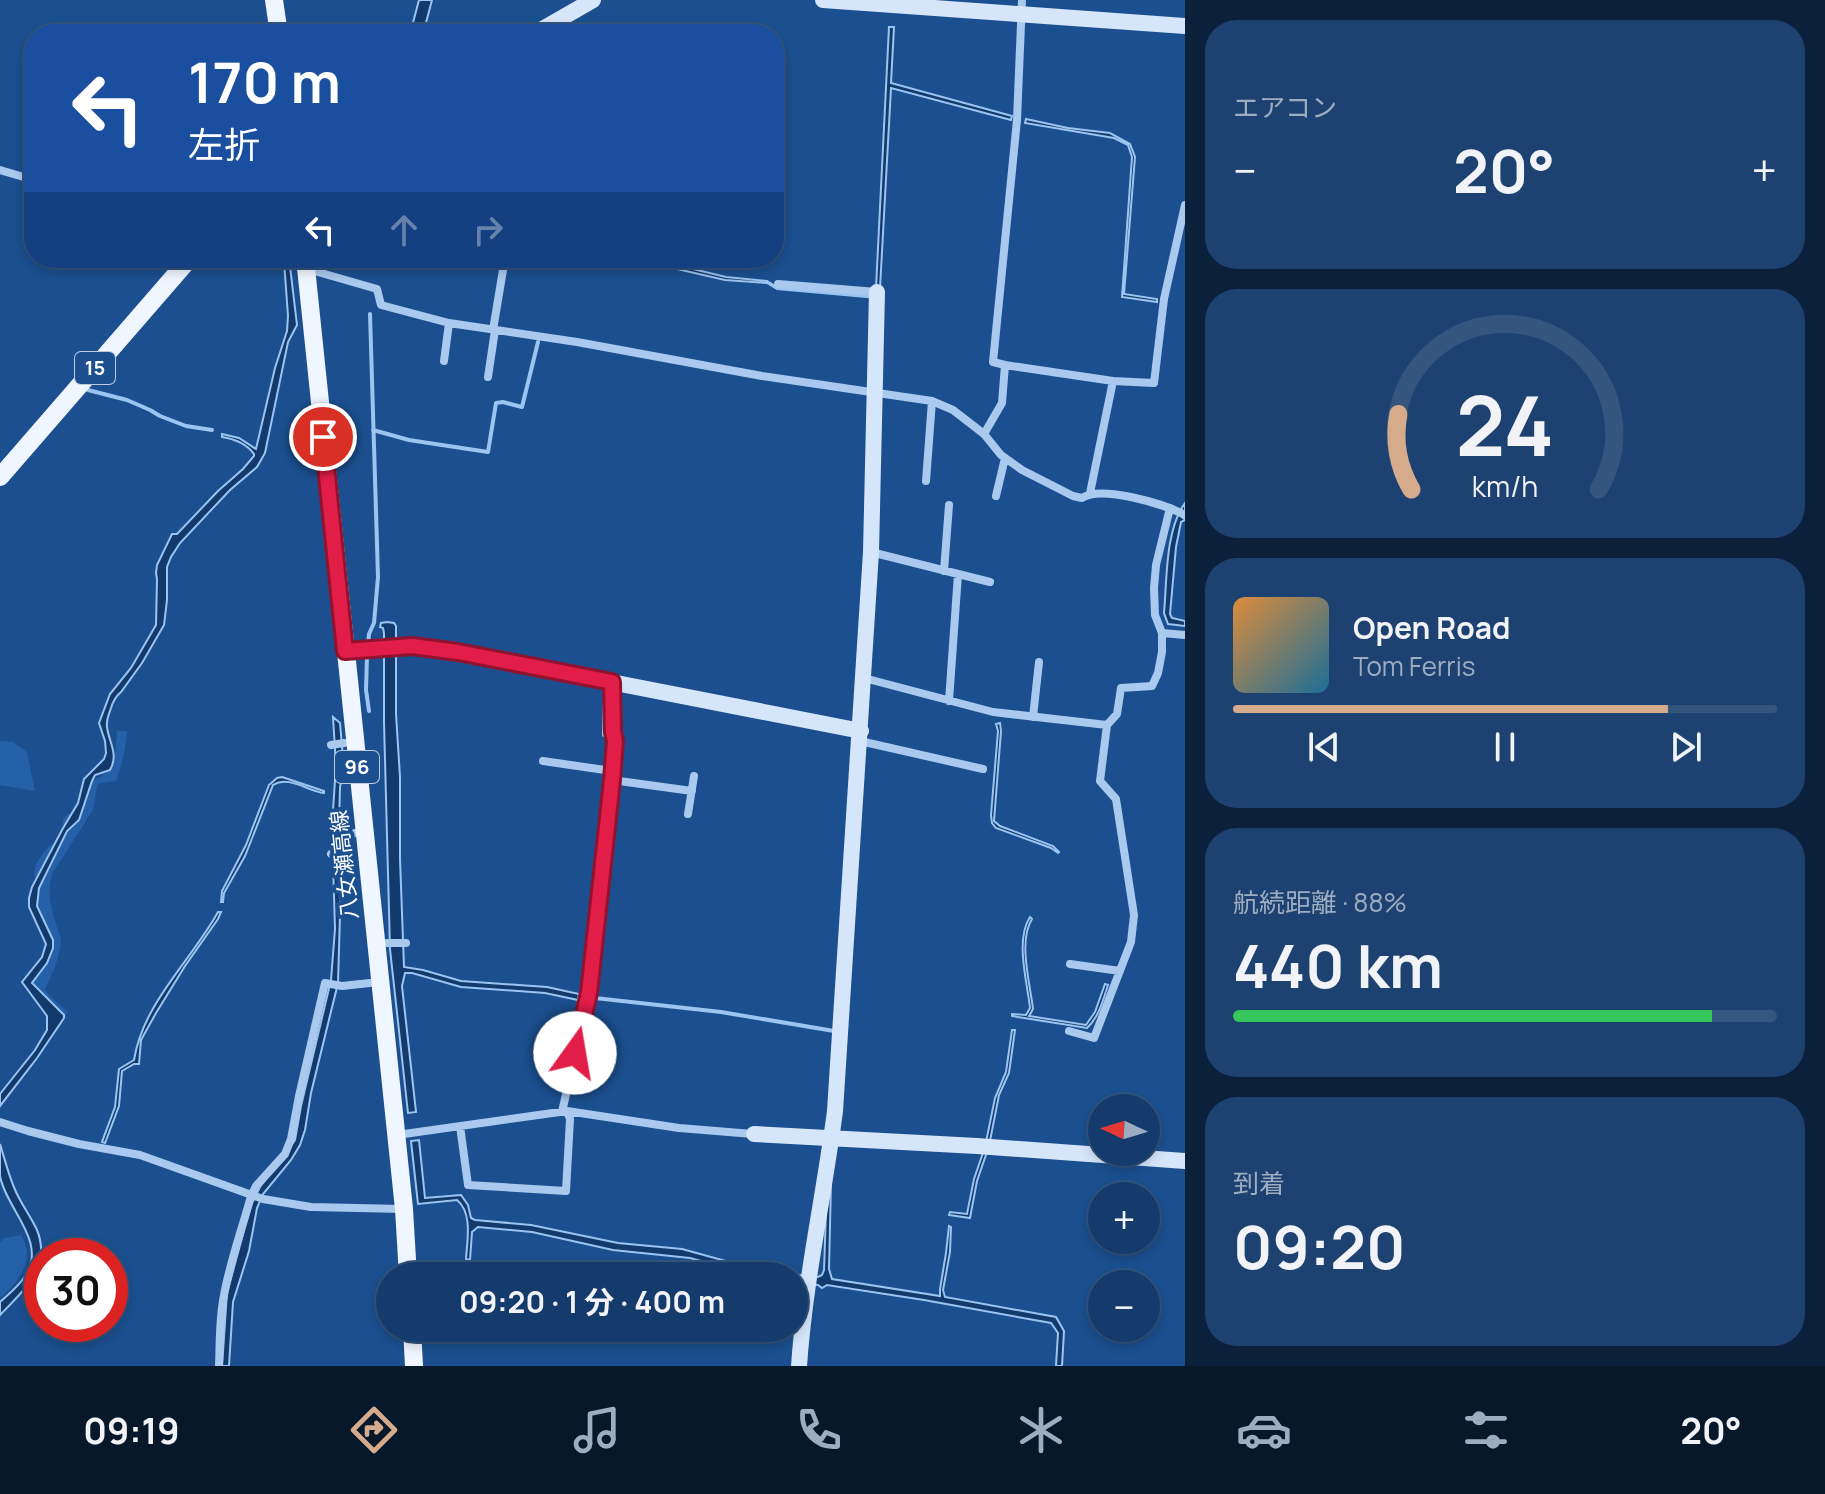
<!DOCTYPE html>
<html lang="ja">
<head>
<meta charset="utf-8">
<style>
  :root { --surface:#143b6b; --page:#1d4271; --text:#f1f3f6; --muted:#9dadc1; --line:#33557e; --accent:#d6ab8b }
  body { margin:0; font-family:Manrope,"Noto Sans JP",sans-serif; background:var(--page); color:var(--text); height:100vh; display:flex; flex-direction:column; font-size:30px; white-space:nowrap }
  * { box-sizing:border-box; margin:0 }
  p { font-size:26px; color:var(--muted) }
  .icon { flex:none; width:44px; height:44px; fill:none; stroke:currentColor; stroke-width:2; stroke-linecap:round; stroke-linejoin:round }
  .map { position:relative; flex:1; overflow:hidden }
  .sheet { display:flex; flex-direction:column; gap:20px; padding:20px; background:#0b203b; width:640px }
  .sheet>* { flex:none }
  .banner { position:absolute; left:24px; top:24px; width:760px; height:244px; border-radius:32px; box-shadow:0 4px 12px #0003,0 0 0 2px var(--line); background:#1a4fa0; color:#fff; overflow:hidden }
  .needle { width:52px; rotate:274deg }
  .buttons { position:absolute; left:1088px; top:1094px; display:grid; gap:16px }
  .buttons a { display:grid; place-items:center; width:72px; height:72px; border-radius:50%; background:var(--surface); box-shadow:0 4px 12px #0003,0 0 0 2px var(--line); font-size:40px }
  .speed { position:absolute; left:24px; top:1238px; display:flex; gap:16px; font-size:40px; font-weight:700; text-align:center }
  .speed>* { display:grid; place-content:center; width:104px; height:104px; border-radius:50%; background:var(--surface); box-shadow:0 4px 12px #0003,0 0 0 2px var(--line); line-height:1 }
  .speed .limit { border:12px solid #d22; background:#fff; color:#111 }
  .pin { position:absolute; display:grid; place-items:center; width:68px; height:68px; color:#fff; margin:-34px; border:4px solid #fff; border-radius:50%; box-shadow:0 2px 8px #0007 }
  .me { position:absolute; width:88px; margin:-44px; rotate:13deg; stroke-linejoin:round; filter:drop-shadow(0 0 6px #0008) }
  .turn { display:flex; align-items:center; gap:28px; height:168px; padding:0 32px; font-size:36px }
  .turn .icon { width:104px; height:104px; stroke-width:2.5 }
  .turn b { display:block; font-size:56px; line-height:68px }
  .lanes { display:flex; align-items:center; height:76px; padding:0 32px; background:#0003; justify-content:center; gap:40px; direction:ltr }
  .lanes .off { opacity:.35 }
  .big { font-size:60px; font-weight:700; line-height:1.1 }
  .sheet .widget { flex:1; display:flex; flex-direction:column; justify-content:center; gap:12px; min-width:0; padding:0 28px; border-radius:32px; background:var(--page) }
  .sheet .dial { align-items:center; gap:0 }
  .dial svg { height:208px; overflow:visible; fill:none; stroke:var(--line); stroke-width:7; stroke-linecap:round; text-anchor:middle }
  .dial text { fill:var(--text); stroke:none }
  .song { display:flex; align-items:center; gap:24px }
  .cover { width:96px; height:96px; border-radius:12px; background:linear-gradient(135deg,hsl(30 70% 55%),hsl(200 70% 35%)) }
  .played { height:8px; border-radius:4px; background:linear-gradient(90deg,var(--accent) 80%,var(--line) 80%) }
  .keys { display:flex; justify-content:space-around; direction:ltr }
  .heat { display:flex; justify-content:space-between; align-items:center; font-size:44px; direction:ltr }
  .charge { height:12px; border-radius:6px; background:linear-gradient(90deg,#34c759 88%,var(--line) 0) }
  .trip { position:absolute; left:376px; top:1262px; width:432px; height:80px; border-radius:40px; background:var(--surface); box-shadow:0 4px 12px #0003,0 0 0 2px var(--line); font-weight:700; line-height:80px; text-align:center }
  .tabs { display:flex; height:128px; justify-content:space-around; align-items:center; background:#08182b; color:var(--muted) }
  .tabs .icon { width:56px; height:56px }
  .tabs .active { color:var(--accent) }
  .tabs b { font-size:36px; color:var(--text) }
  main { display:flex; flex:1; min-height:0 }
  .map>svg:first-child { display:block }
  .green { fill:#2461a8 }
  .water { fill:#123a6d; stroke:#9cc4f0; stroke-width:2 }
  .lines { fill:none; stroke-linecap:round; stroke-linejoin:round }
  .stream { stroke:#9cc4f0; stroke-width:4 }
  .street { stroke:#a9c9ee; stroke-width:8 }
  .secondary { stroke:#d6e6fa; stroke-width:16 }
  .primary { stroke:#f0f6ff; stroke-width:18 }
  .route-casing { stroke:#92132f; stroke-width:20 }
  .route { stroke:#e11d48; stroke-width:14 }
  .labels { text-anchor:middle; stroke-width:8; stroke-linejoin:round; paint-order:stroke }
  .shield { fill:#1b4f8f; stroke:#bbcadd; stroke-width:2 }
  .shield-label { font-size:20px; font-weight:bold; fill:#fff }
  .street-label { font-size:22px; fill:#fff; stroke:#1b4f8f }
</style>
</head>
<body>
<main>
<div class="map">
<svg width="1185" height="1366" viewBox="0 0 1185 1366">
  <rect width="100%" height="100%" fill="#1b4f8f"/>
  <path class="green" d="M 117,731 L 127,731 C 126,749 122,764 116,781 L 101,783 L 97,785 L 93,810 L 52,874 C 45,896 54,918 61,939 C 60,958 53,972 45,989 L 50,996 L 68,1012 L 61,1024 L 58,1024 L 32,992 L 30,976 C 49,968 47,962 51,943 L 34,915 L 36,881 L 34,874 L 36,864 L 44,852 L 49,846 L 57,842 L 63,828 L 63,818 L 78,807 L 87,783 L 102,776 L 115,756 Z
    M 0,741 L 13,742 L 27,752 L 35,791 L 0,785 Z
    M 21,1235 C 37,1260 18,1282 0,1298 L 0,1242 L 5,1238 Z"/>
  <path class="water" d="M 419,0 L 432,0 L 423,34 L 410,34 Z
    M 889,27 L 894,27 L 891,83 L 1012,116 L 1011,120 L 891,88 L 880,288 L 876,288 Z
    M 1026,119 L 1068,128 L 1110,133 L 1130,144 L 1135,157 L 1124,294 L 1157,299 L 1157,302 L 1122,297 L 1132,157 L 1128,145 L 1114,138 L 1025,123 Z
    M 277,258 L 289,258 L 297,325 L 288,342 L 265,453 L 257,467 L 230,490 L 180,543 L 171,557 L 167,567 L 167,600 L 164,625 L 142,663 L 121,692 C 115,697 113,701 111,708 C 109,714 106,720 107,727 C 109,743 119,754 110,770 L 95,775 L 92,781 L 79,820 L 67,831 L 39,888 L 37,906 L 53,940 L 53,948 L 47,963 L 32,983 L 64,1015 L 64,1018 L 37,1058 L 0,1106 L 0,1094 L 35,1050 L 47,1030 L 47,1016 L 22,982 L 42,957 L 46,944 L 29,907 L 29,898 L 32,887 L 62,830 L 78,803 L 84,779 L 104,759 L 106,753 L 105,741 L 99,723 L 110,694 L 131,668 L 156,625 L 157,579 L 156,573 L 157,565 L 172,534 L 177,534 L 218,491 L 243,469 L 254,456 L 254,454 C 246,443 235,439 222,437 L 222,434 L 239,438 L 256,449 L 275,368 L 287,331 L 288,316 L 284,261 Z
    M 664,262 L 726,277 L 767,281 L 777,287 L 876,296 L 878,298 L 777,289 L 767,283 L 725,280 L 664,266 Z
    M 1185,503 L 1185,513 L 1182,517 L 1185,520 L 1181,522 L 1176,547 L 1170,614 L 1172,618 L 1185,621 L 1185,626 L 1168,624 L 1164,613 C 1167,581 1165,530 1185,503 Z
    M 387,622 L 394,623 L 396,626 L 396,714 L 400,777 L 400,859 L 404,967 L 423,970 L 461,981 L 547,987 L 579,994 L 578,1000 L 545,993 L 461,987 L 412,973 L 405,973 L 402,986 L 416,1112 L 408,1113 L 390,949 L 384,722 L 384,633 L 383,628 L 380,627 L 381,623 Z
    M 333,717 L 340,723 L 344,770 L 340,787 L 339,824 L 341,881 L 338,983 L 311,1093 L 305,1130 L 300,1145 L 291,1160 L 263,1194 L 257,1208 L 249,1251 L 233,1302 L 229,1366 L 222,1366 L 227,1293 L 246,1223 L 252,1203 L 260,1187 L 295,1140 L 301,1106 L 331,980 L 335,929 L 332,826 L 336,765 Z
    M 1000,723 L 1001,731 L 994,821 L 1000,826 L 1053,846 L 1059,852 L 1058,853 L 1051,848 L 996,828 L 992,823 L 991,815 L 998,731 L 996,724 Z
    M 282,777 L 324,791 L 324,793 C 307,791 289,775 273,785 L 245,856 L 224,893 L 223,902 L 221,902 L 222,891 L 246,845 L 269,785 L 277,778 Z
    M 218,912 L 221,912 L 218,919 L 185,966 L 156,1013 L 141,1040 L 139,1064 L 134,1064 L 122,1071 L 119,1106 L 105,1143 L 102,1142 L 115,1107 L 119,1069 L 134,1060 C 143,1003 191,961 218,912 Z
    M 1030,917 L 1032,919 C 1018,941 1030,983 1033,1009 L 1029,1016 L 1086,1025 L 1095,1012 L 1105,984 L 1108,985 C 1103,1000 1099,1017 1087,1028 L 1012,1016 L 1012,1014 L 1026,1015 L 1030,1008 C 1027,981 1015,940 1030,917 Z
    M 1012,1030 L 1015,1030 L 1009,1073 L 999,1095 L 989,1146 L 977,1181 L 970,1218 L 949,1215 L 950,1212 L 967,1214 L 974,1179 L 985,1147 L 995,1098 L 1006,1072 Z
    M 419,1140 L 425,1198 L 461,1195 L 468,1205 L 471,1218 L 475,1220 L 531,1225 L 618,1243 L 682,1249 L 762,1271 L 818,1277 L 822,1275 L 824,1270 L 826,1212 L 831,1183 L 829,1269 L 832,1279 L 940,1296 L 940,1289 L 946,1253 L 949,1226 L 951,1227 L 950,1252 L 943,1290 L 945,1297 L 1056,1317 L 1064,1331 L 1062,1366 L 1056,1366 L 1058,1333 L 1051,1323 L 924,1300 L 827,1285 L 822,1288 L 818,1285 L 794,1282 L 794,1276 L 756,1276 L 690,1258 L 613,1250 L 532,1232 L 478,1227 L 472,1232 L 470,1260 L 466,1259 C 467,1241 473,1213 457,1200 L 418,1204 L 411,1141 Z
    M 0,1144 C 5,1160 9,1177 16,1192 C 22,1205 31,1217 37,1230 C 52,1267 23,1291 0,1315 L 0,1302 C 9,1294 20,1285 26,1275 C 47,1240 6,1209 0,1176 C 0,1166 0,1154 0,1144 Z"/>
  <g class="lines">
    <path class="stream" d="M 88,390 L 127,400 L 150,410 L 160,416 L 186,426 L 212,430
      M 373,430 L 409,440 L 488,452 L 496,403 L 503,402 L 522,407 L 538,342
      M 368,646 L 369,634 L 374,623 L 378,577 L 370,314
      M 367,655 L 366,690 L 369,711
      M 604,735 L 605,697
      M 595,998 L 721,1012 L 834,1031"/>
    <path class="street" d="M 0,170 L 34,180
      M 283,262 L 377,289 L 381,305 L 449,323 L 577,342 L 762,376 L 932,401 L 953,410 L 984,434 L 1001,455 L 1022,470 L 1073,496 L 1082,498 C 1101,485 1165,504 1185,515
      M 778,284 L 877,292
      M 493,330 L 505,258
      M 444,361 L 449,323
      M 1005,365 L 1113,381
      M 488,377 L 495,330
      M 984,434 L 1002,403 L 1005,365 L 993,362 L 1017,120 L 1022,0
      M 926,481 L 932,401
      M 1090,493 L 1113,381 L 1154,383 L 1164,299 L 1185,205
      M 996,496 L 1005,458
      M 871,552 L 990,582
      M 944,571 L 949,505
      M 1162,633 L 1185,635
      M 864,678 L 993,712 L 1107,725
      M 949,701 L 958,574
      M 1033,717 L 1039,662
      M 860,741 L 983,769
      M 331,745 L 344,743
      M 543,761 L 612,771
      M 612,780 L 692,791
      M 688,814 L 694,776
      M 331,854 L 354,833
      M 387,943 L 406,943
      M 1070,964 L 1120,971
      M 1069,1031 L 1094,1038 L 1131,942 L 1134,915 L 1116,799 L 1100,781 L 1107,725 L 1117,714 L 1121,688 L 1152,686 L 1158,673 L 1162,652 L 1162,633 L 1155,615 L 1154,588 L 1156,565 L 1170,508
      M 567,1111 L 679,1128 L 753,1134
      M 562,1112 L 589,993 L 615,741 L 613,732 L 612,682
      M 0,1122 L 28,1131 L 79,1144 L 140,1155 L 263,1199 L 311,1207 L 403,1209
      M 397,1135 L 567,1111 L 570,1119 L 566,1191 L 468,1185 L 460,1126
      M 219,1366 C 220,1343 219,1319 224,1295 C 230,1262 242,1229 251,1196 L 256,1186 L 285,1154 L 291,1139 L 299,1096 L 325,983 L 342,986 L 370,983"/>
    <path class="secondary" d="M 823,0 L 1185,26
      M 534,34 L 593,0
      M 345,651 L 412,646 L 458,652 L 861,731
      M 754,1134 L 977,1146 L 1185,1161
      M 799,1366 C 805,1280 824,1196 835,1111 L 871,552 L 877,292"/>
    <path class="primary" d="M 274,0 L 279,34
      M 305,258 L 404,1209 L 408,1276
      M 0,477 L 190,258
      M 412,1328 L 414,1366"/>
  </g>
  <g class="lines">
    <defs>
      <path id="route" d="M 323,437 L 345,651 L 412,646 L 458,652 L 612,682 L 613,732 L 615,741 L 612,780 L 589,993 L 575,1053"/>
    </defs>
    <use href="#route" class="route-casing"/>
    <use href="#route" class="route"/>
  </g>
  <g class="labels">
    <g class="shield">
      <rect x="75" y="352" width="40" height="32" rx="6"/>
      <rect x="335" y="751" width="44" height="32" rx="6"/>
    </g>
    <g class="shield-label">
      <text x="95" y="375">15</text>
      <text x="357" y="774">96</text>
    </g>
    <g class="street-label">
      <text transform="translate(344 865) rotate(-96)" y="8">八女瀬高線</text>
    </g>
  </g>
</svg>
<div class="buttons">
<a><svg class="needle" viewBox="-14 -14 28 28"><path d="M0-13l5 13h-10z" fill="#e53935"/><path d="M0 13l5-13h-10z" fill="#9dadc1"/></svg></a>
<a>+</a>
<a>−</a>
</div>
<div class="speed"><div class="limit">30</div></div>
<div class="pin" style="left:323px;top:437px;background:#d93025"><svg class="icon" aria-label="arrive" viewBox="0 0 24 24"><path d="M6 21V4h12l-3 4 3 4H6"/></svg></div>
<svg class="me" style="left:575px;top:1053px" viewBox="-20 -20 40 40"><circle r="19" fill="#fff"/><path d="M0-13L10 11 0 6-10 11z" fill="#e11d48"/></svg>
<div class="trip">09:20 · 1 分 · 400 m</div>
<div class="banner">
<div class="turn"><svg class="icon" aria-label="left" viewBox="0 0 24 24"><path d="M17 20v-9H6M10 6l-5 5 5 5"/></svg><div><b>170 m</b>左折</div></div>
<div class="lanes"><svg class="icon" aria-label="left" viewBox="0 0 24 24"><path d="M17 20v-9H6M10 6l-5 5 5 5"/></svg><svg class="icon off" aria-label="ahead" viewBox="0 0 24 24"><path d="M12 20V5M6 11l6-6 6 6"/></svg><svg class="icon off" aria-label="right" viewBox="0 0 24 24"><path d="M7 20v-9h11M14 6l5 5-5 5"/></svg></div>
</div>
</div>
<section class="sheet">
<div class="widget"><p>エアコン</p>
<div class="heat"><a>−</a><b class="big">20°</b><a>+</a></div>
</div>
<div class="widget dial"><svg viewBox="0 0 100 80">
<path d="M14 69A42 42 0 1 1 86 69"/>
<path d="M14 69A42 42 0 0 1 9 40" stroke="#d6ab8b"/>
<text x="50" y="56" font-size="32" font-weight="700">24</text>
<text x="50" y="72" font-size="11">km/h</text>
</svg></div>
<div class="widget">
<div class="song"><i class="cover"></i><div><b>Open Road</b><p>Tom Ferris</p></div></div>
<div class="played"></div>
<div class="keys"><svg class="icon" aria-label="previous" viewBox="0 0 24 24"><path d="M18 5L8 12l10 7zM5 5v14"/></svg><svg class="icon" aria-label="pause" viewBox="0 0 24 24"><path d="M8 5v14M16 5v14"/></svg><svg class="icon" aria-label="next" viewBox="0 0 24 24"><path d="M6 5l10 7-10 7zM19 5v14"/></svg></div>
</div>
<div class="widget"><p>航続距離 · 88%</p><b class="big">440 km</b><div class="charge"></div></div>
<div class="widget"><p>到着</p><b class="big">09:20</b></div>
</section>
</main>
<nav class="tabs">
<b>09:19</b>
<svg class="icon active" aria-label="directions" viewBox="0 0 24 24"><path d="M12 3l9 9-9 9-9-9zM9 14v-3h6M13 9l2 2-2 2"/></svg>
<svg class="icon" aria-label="music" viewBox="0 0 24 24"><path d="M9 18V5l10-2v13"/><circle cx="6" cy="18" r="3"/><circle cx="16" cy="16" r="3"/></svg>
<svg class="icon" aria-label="phone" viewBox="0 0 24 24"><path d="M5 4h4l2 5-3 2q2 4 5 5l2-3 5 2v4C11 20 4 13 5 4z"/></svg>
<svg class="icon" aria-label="climate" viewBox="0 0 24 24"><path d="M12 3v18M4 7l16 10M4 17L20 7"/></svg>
<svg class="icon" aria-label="car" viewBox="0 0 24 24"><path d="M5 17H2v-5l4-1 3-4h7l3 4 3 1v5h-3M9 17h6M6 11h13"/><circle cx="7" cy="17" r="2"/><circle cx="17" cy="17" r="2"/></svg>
<svg class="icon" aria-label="filters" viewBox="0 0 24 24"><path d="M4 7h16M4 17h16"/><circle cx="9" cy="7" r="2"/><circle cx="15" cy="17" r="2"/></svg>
<b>20°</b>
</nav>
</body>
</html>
